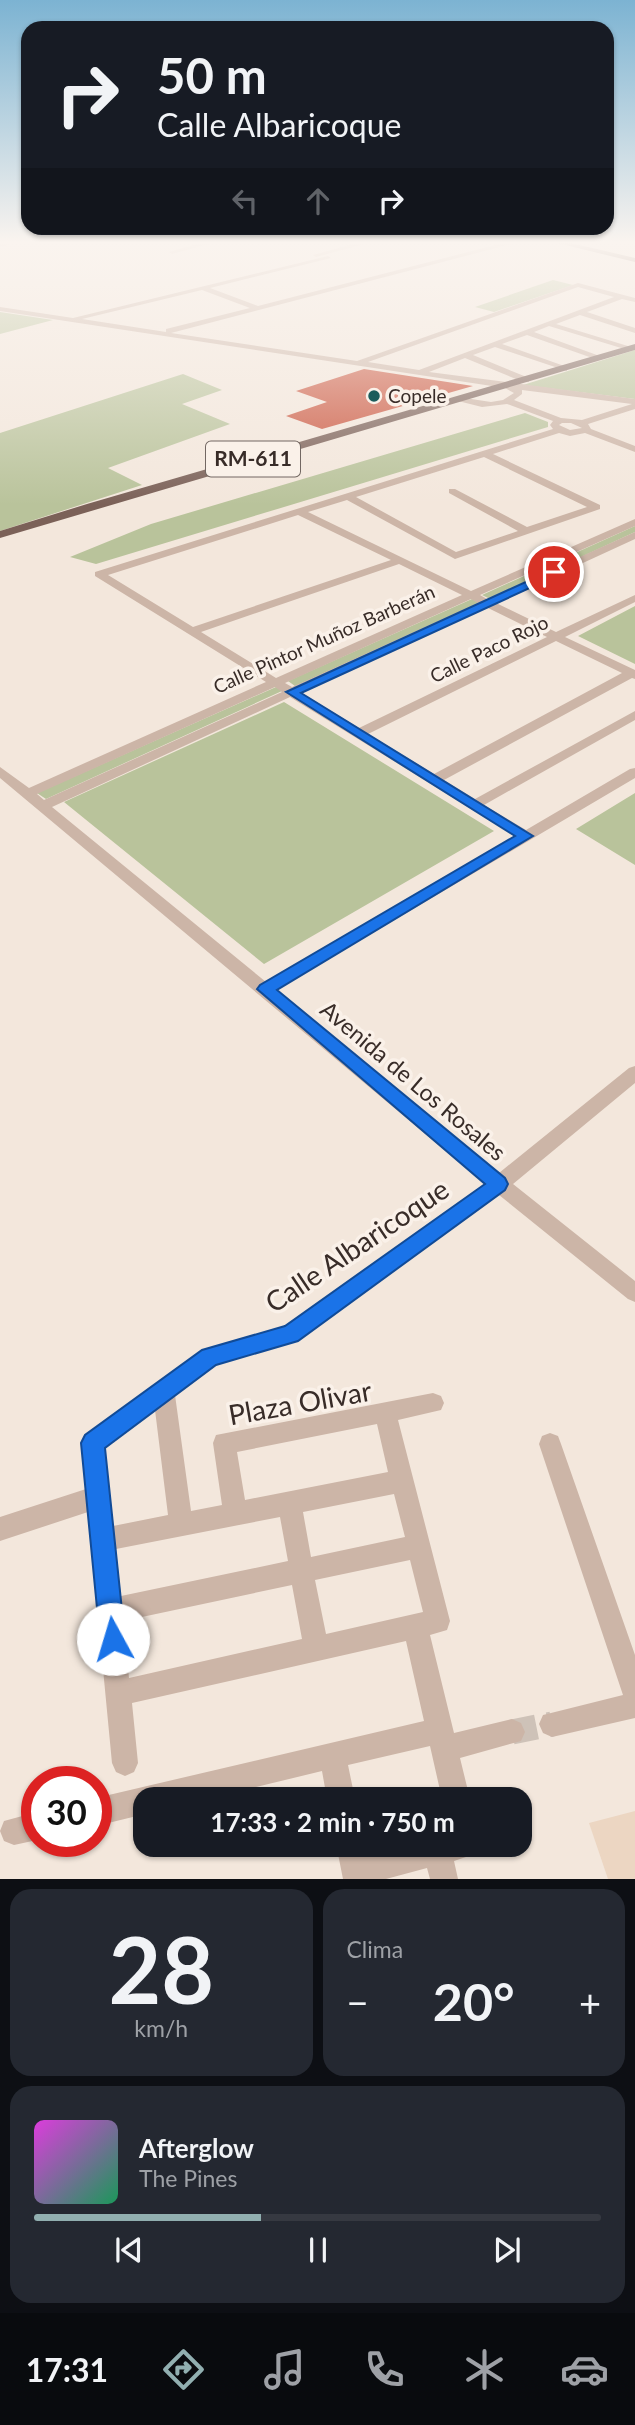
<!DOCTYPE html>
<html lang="es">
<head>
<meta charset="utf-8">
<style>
  :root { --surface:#171b24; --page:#242831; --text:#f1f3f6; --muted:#9ea1a6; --line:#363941; --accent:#91afb0 }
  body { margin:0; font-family:Lato,sans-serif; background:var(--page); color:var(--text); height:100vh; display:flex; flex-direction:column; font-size:26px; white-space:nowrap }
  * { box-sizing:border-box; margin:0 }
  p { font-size:23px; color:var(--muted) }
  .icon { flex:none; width:38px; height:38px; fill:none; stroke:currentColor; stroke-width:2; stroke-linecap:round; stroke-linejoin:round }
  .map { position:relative; height:1879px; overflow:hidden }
  .drawer { display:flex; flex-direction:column; gap:10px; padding:10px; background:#0d0f14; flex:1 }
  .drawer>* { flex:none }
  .banner { position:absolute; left:21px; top:21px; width:593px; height:214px; border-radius:21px; box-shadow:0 2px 5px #0004; background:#171b24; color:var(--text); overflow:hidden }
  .speed { position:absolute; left:21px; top:1766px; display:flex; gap:14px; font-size:35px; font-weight:700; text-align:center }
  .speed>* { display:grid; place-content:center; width:91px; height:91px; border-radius:50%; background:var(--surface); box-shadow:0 2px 5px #0004; line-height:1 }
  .speed .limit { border:10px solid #d22; background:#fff; color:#111 }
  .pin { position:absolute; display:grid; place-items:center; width:60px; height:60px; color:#fff; margin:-30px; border:4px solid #fff; border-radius:50%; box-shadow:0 2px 7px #0007 }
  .me { position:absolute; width:77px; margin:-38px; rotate:354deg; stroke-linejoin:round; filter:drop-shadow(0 0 5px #0008) }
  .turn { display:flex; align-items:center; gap:24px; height:147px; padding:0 21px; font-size:32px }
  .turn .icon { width:91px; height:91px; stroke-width:2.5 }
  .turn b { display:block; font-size:49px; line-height:60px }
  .lanes { display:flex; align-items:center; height:66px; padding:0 21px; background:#0003; justify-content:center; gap:35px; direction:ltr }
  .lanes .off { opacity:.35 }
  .big { font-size:52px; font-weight:700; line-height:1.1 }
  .drawer .card { flex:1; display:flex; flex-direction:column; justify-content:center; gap:10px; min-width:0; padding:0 24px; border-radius:21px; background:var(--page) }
  .drawer .dial { align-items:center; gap:0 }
  .dial b { font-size:91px; line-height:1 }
  .song { display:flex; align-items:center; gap:21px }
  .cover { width:84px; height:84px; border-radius:10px; background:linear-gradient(135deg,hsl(300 70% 55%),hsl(150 70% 35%)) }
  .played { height:7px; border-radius:4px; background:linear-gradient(90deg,var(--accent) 40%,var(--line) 40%) }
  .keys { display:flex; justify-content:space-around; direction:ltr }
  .heat { display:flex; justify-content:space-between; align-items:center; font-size:38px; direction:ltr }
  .drawer .tiles { flex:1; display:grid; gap:10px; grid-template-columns:1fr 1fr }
  .card:last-child { grid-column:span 2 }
  .trip { position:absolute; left:133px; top:1787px; width:399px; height:70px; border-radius:21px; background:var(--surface); box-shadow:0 2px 5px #0004; font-weight:700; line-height:70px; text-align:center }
  .dock { display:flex; height:112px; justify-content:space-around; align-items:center; background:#090b0e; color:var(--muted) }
  .dock .icon { width:49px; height:49px }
  .dock .active { color:var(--accent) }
  .dock b { font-size:32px; color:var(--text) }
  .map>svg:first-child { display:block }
  .green { fill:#b9c39b }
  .plaza { fill:#ecd6c2 }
  .building { fill:#cb5942 }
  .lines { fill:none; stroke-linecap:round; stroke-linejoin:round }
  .street-tunnel { stroke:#cec2b8; stroke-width:25; stroke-dasharray:25 12; stroke-linecap:butt }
  .street { fill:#ccb5a7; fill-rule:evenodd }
  .primary { fill:#7b6158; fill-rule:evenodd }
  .route { fill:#1a73e8; stroke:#114b97; stroke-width:2 }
  .poi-dot { fill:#1b5c5b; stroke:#faf1e9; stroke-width:2.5 }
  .labels { text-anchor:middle; stroke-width:7; stroke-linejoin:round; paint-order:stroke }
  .far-poi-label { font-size:19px; fill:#382c28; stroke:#faf1e9; text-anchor:start }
  .far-street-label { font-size:19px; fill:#382c28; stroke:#faf1e9 }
  .shield { fill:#faf1e9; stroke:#726762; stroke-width:2 }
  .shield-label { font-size:21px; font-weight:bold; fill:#382c28 }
  .street-label { font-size:23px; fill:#382c28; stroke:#faf1e9 }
  .near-street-label { font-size:28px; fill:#382c28; stroke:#faf1e9 }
</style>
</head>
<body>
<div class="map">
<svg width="635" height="1879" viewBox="0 0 635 1879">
  <rect width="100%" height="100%" fill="#f3e7dc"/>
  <path class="green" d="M 553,280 L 573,285 L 494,312 L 475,307 Z
    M 0,312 L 53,320 L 0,334 Z
    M 635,350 L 635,399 L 523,385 Z
    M 183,374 L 222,390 L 182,404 L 230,424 L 108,468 L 142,485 L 0,531 L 0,433 Z
    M 525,413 L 548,422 L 548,427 L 96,564 L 70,557 L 151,524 Z
    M 635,526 L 635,532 L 490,599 L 482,595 Z
    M 472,599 L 479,603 L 295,686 L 288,681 Z
    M 635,606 L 635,664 L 578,636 Z
    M 276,687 L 282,691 L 46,799 L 37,793 Z
    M 284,702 L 494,831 L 264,964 L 64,802 Z
    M 635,793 L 635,865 L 576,829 Z"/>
  <path class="plaza" d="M 635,1811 L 635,1879 L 608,1879 L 589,1823 Z"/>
  <path class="building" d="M 364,369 L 473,386 L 322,429 L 286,416 L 327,402 L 296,391 Z"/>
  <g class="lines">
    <path class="street-tunnel" d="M 512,1732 L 552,1724"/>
    <path class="street" d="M 15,242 L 14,243 L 0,247 L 0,243 Z
      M 204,242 L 216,242 L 172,254 L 169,252 Z
      M 360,242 L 372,242 L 316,257 L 313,255 Z
      M 507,242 L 519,242 L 171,333 L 357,361 L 578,283 L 635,298 L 635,302 L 622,299 L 587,312 L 635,328 L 635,333 L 580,315 L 556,324 L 631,347 L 631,351 L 549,326 L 534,332 L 605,358 L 598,360 L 527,335 L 502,344 L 567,367 L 567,371 L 495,347 L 473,355 L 529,378 L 529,382 L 523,382 L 465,358 L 429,372 L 635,399 L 635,409 L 588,424 L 591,429 L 635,446 L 635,452 L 585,433 L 570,436 L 559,433 L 493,454 L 600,505 L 600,509 L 455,559 L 347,500 L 308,512 L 471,591 L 635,519 L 635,526 L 480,595 L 487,599 L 635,532 L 635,539 L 496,603 L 556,632 L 635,595 L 635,602 L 565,637 L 635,670 L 635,679 L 632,678 L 444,780 L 475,799 L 635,711 L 635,720 L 484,805 L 526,830 L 630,769 L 635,768 L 635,778 L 276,990 L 499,1173 L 629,1068 L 635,1066 L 635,1083 L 513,1184 L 635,1281 L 635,1302 L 628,1299 L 499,1195 L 298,1341 L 216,1365 L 175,1395 L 191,1511 L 222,1505 L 213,1443 L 216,1435 L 433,1393 L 441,1396 L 444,1403 L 441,1410 L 398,1420 L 450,1621 L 447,1630 L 430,1635 L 454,1733 L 512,1719 L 521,1723 L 525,1732 L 521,1741 L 460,1758 L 470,1799 L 442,1799 L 430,1746 L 348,1765 L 355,1799 L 327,1799 L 322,1771 L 207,1799 L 145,1799 L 145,1814 L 96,1826 L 96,1798 L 424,1721 L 406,1641 L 132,1703 L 138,1763 L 134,1772 L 125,1776 L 116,1772 L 112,1763 L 88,1512 L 0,1541 L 0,1517 L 86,1489 L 82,1443 L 85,1435 L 202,1350 L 285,1326 L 485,1184 L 0,778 L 0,767 L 29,788 L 266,682 L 95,576 L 95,572 L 553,429 L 550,425 L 553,421 L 507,404 L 482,407 L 454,400 L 458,397 L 491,402 L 503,400 L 514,393 L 505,388 L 0,311 L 0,307 L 73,318 L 328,256 L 331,258 L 210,288 L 258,306 ZM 578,287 L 614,297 L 419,370 L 368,362 ZM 202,290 L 250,308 L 166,329 L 166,332 L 82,319 ZM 522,390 L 632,404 L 582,420 L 561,418 L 514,400 L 522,394 ZM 562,423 L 571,423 L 582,428 L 570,430 L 559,425 ZM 484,457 L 587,507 L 527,527 L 455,489 L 449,489 L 449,493 L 518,531 L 456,552 L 356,497 ZM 298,515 L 391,560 L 193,627 L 108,575 ZM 399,564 L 462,595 L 276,678 L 201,632 ZM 471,599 L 478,603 L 292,687 L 285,683 ZM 486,607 L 547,637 L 359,728 L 300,692 ZM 556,641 L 622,673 L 434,774 L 368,734 ZM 275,687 L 282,692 L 44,800 L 37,794 ZM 290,697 L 515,836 L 266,982 L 52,807 ZM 155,1410 L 168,1515 L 113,1526 L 105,1448 ZM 377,1424 L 388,1472 L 245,1500 L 237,1452 ZM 394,1494 L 405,1537 L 311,1557 L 303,1512 ZM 280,1517 L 288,1561 L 121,1596 L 116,1549 ZM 410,1560 L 423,1612 L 326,1634 L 315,1580 ZM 292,1585 L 302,1639 L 129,1678 L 123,1621 Z
      M 550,1433 L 558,1436 L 561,1444 L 635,1655 L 635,1718 L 552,1737 L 543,1733 L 539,1724 L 543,1715 L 623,1695 L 539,1444 L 542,1436 Z
      M 37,1812 L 37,1840 L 14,1845 L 4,1841 L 0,1831 L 4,1821 Z
      M 336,1844 L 364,1844 L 366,1856 L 410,1844 L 479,1844 L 475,1854 L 454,1861 L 458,1879 L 430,1879 L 427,1868 L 386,1879 L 343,1879 Z"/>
    <path class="primary" d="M 553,242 L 567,242 L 635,258 L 635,262 Z
      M 635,344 L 635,350 L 0,538 L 0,531 L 87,504 Z"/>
  </g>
  <linearGradient id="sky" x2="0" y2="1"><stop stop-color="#7cb3d2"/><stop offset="0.48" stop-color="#faf4ef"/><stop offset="1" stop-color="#faf4ef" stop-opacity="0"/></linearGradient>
  <rect width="635" height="505" fill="url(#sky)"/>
  <path class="route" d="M 554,569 L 560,572 L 558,575 L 301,693 L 533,836 L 277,990 L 505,1178 L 508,1184 L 505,1190 L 298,1341 L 216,1365 L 105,1448 L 125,1639 L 122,1648 L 113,1651 L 104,1648 L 100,1639 L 81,1443 L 85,1435 L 202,1350 L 285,1326 L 485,1184 L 257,989 L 260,985 L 515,836 L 286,692 Z"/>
  <circle class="poi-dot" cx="374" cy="396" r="7"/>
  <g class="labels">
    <g class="far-poi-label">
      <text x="388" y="403">Copele</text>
    </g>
    <g class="far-street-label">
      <text transform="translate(324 639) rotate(-24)" y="7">Calle Pintor Muñoz Barberán</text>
      <text transform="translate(489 649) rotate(-26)" y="7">Calle Paco Rojo</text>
    </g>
    <rect class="shield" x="206" y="441.5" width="94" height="35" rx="5"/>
    <g class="shield-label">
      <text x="253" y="466">RM-611</text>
    </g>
    <g class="street-label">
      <text transform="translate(413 1081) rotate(40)" y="8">Avenida de Los Rosales</text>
    </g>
    <g class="near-street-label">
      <text transform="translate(357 1246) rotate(-34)" y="10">Calle Albaricoque</text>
      <text transform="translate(300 1403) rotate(-10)" y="10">Plaza Olivar</text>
    </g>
  </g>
</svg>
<div class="speed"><div class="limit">30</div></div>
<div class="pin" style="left:554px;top:572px;background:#d93025"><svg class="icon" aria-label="arrive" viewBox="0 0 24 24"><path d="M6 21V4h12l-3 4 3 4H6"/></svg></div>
<svg class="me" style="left:113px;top:1639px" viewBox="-20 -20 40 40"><circle r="19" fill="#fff"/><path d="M0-13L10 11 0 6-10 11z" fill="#1a73e8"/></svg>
<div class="trip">17:33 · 2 min · 750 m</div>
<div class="banner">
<div class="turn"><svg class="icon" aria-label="right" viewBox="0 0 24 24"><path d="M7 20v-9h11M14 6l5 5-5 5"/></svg><div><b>50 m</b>Calle Albaricoque</div></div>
<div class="lanes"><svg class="icon off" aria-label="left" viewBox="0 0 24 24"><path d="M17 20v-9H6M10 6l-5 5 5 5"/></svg><svg class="icon off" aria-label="ahead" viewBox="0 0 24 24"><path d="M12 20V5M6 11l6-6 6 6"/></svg><svg class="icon" aria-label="right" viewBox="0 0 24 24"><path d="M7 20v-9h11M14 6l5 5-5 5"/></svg></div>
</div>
</div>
<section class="drawer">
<div class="tiles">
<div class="card dial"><b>28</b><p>km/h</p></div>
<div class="card"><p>Clima</p>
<div class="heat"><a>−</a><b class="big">20°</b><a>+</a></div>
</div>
<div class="card">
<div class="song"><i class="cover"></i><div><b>Afterglow</b><p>The Pines</p></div></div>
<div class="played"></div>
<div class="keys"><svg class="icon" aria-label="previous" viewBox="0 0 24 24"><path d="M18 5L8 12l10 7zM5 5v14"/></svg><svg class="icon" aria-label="pause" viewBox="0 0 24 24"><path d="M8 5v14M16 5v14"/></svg><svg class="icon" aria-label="next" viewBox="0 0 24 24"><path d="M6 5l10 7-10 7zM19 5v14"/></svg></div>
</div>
</div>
</section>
<nav class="dock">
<b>17:31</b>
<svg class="icon active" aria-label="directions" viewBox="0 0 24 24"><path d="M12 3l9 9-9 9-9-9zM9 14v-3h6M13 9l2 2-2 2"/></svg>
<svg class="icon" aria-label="music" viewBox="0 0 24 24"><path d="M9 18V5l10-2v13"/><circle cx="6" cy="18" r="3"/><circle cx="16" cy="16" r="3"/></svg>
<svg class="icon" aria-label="phone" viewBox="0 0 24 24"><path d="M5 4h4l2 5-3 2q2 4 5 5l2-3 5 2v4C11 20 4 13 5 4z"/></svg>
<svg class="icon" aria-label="climate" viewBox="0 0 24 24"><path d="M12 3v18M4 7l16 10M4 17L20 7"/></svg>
<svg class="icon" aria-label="car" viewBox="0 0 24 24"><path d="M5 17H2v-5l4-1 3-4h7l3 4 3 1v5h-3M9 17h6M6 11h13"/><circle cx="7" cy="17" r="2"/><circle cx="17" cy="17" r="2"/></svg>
</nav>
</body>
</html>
